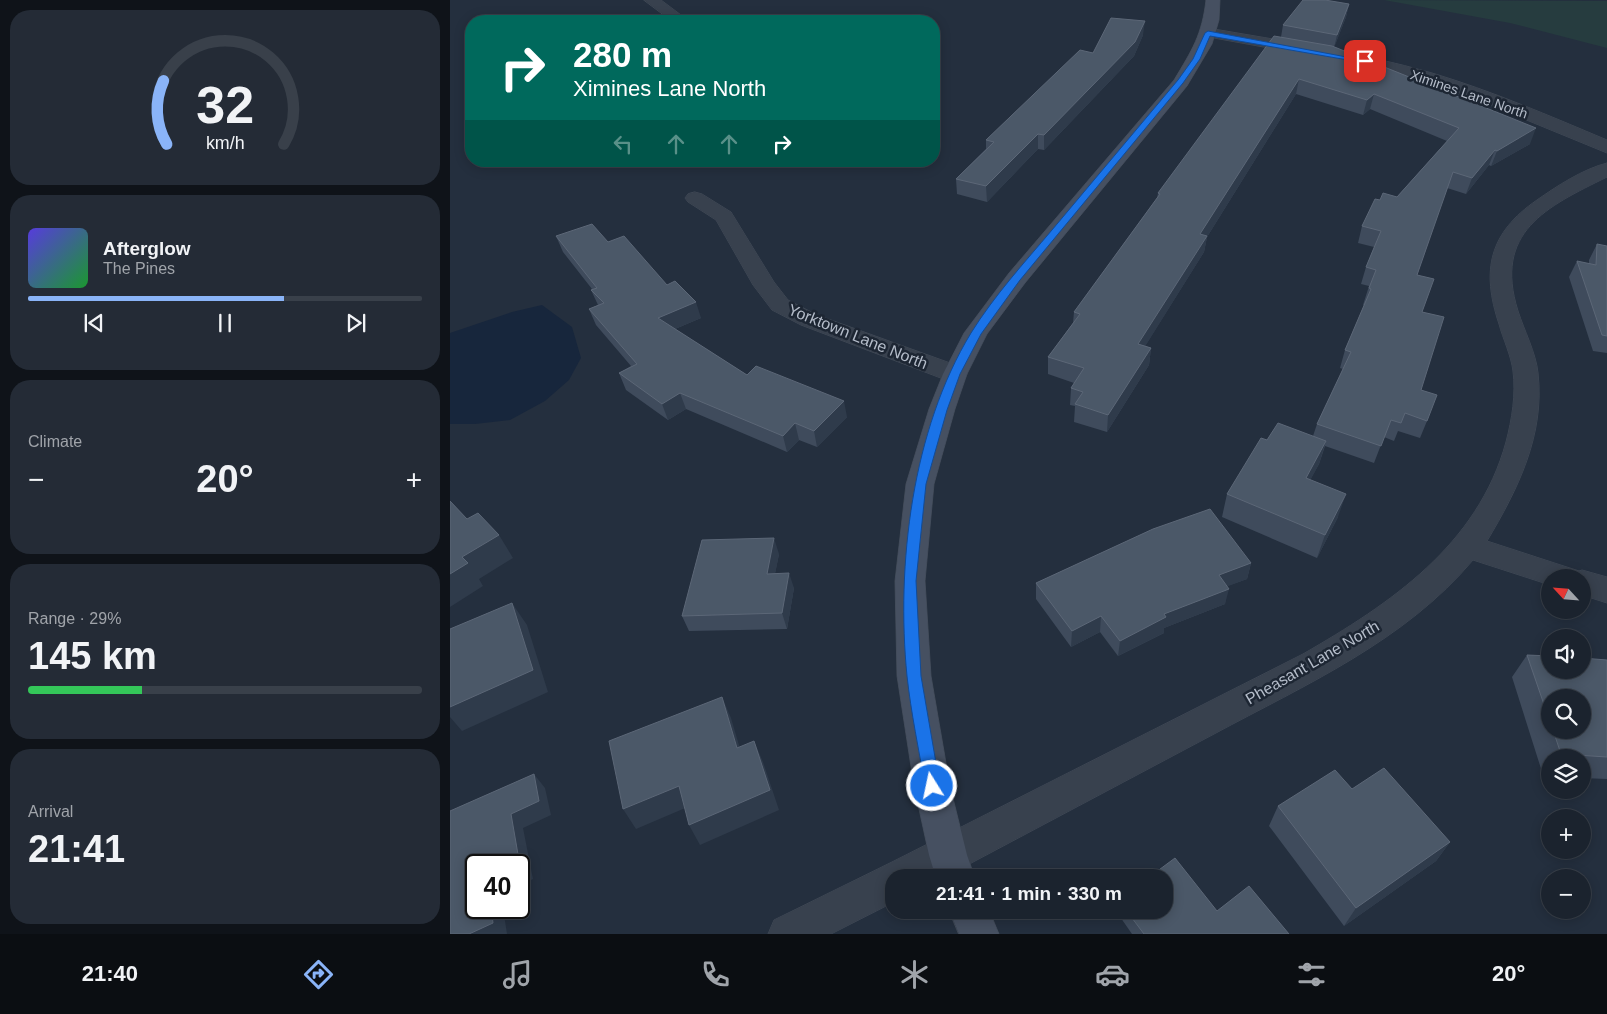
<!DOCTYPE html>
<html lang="en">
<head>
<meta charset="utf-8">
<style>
  :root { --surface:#1b232e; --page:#242b36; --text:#f1f3f6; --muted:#a0a4aa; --line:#39404a; --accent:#8ab4f8 }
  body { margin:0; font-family:Helvetica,sans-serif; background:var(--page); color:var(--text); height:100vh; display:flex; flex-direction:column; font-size:19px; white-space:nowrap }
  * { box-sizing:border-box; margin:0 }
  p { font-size:16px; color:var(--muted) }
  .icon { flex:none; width:28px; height:28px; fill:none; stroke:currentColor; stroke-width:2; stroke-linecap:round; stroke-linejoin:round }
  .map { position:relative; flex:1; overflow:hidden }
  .details { display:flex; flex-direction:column; gap:10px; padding:10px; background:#0f1319; width:450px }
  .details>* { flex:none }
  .hud { position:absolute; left:15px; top:15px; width:475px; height:152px; border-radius:20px; box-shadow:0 2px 12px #0003,0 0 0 1px var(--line); background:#00695c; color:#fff; overflow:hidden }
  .needle { width:32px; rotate:296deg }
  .controls { position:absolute; left:1091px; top:569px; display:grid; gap:10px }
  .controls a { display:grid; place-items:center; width:50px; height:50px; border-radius:50%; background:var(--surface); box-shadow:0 2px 12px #0003,0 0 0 1px var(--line); font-size:25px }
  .speed { position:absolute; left:15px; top:854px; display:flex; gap:10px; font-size:25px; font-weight:700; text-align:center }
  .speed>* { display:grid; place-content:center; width:65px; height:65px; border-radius:50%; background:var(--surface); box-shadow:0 2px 12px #0003,0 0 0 1px var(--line); line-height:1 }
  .speed .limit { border:2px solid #111; border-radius:8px; background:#fff; color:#111 }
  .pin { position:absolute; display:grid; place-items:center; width:42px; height:42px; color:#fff; margin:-21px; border-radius:10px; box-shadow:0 2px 8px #0006 }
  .me { position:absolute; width:55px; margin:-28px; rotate:350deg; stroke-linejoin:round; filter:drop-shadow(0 0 4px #0008) }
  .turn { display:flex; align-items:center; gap:18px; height:105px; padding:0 25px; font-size:22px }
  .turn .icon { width:65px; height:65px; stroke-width:2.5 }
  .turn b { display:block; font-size:35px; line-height:42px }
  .lanes { display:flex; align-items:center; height:48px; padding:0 25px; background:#0003; justify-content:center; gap:25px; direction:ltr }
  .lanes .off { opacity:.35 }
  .big { font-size:38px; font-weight:700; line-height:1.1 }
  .details .tile { flex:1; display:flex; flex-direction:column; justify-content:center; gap:8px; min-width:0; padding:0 18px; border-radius:20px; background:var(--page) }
  .details .dial { align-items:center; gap:0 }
  .dial svg { height:130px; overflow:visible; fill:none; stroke:var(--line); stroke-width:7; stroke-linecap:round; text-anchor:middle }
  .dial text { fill:var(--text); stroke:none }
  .song { display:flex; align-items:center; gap:15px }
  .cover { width:60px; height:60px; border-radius:8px; background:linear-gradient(135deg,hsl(250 70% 55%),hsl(130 70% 35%)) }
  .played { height:5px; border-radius:2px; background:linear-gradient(90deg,var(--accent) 65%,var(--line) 65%) }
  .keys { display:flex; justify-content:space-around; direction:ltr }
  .heat { display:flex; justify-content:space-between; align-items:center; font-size:28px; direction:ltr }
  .charge { height:8px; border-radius:4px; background:linear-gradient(90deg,#34c759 29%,var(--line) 0) }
  .trip { position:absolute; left:435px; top:869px; width:288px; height:50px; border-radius:20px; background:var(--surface); box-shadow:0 2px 12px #0003,0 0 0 1px var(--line); font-weight:700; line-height:50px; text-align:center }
  .tabs { display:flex; height:80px; justify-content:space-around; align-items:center; background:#0b0e12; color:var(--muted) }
  .tabs .icon { width:35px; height:35px }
  .tabs .active { color:var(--accent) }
  .tabs b { font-size:22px; color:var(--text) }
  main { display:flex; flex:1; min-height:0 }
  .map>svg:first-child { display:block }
  .green { fill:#263c3f }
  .water { fill:#17263c }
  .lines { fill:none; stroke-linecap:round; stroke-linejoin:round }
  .street-casing { stroke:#414a57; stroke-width:1 }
  .secondary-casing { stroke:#414a57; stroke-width:1 }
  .street { fill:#38414e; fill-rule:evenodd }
  .secondary { fill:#465061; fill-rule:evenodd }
  .wall { fill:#3f4b5c; fill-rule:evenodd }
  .shaded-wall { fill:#2f3b4b }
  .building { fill:#4b5868; stroke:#5c6777 }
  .route { fill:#1a73e8; stroke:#114b97 }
  .labels { text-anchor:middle; stroke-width:5; stroke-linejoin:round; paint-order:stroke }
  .far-street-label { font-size:14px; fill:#b4bcc9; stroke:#1d2633 }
  .street-label { font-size:16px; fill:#b4bcc9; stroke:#1d2633 }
</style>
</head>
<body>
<main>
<section class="details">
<div class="tile dial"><svg viewBox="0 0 100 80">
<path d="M14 69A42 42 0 1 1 86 69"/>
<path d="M14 69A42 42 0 0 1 12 30" stroke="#8ab4f8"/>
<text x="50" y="56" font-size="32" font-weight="700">32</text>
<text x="50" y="72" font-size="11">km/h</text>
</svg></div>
<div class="tile">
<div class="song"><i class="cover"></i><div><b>Afterglow</b><p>The Pines</p></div></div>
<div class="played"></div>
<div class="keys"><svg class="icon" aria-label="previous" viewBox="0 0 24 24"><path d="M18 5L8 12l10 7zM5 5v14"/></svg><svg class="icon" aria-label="pause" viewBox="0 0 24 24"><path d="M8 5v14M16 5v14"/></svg><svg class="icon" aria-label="next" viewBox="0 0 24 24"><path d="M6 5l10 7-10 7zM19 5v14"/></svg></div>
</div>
<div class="tile"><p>Climate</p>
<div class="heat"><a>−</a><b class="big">20°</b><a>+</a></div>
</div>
<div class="tile"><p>Range · 29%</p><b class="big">145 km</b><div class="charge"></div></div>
<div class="tile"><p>Arrival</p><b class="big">21:41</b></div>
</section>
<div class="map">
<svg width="1157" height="934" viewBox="0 0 1157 934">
  <rect width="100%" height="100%" fill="#242f3e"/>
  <path class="green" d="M 934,0 L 1157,1 L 1157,48 L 1060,23 Z"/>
  <path class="water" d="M 92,305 L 122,327 L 131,358 L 119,380 L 95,401 L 60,420 L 25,424 L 0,424 L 0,333 L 62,312 Z"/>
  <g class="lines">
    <defs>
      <path id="street" d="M 194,0 L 211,0 L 239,21 L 222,21 Z
        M 758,28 C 833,41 909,52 982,73 C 1042,91 1100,116 1157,140 L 1157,153 L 1040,105 L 971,81 L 896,62 L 753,36 L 750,33 L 753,30 Z
        M 1157,163 L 1157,177 C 1096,207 1043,232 1068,311 C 1074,330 1086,353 1088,373 C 1095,435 1068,489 1037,541 L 1129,571 L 1132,570 L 1157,577 L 1157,603 L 1132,595 L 1132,578 L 1100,578 L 1100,585 L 1023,560 C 955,641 855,685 764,734 C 674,782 583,830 493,878 L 444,878 L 444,902 L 381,934 L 318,934 L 324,920 L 442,862 L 853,654 C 940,604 1028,545 1056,442 C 1062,419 1066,394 1063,371 C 1061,355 1053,339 1049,324 C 1031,270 1039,233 1087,200 C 1107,186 1133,169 1157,163 Z
        M 245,192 L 252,194 L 281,212 L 324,282 L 338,300 L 367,315 L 514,368 L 517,374 L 514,380 L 505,382 L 496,380 L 351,325 L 322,310 L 303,285 L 266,220 L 238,202 L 235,198 L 238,194 Z"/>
      <path id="secondary" d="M 756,0 L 770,0 L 769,20 L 762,44 L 737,86 L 575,283 L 537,334 L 517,374 L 505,409 L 484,484 L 475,581 L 481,676 L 500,786 L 517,855 L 525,878 L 486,878 L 479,855 L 464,786 L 447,676 L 445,581 L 456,484 L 479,409 L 493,374 L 514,333 L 559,273 L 724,80 C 742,50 752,35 756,0 Z
        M 499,910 L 539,910 L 549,934 L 509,934 Z"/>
    </defs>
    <use href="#street" class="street-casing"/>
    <use href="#secondary" class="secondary-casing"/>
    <use href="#street" class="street"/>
    <use href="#secondary" class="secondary"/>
  </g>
  <path class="wall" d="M 899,4 L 896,17 L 884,47 L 1080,144 L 1041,166 L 1039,165 L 1016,194 L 997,188 L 967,275 L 972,312 L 971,390 L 977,421 L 970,438 L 948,431 L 944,441 L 934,437 L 924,463 L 875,446 L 869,464 L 860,480 L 888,517 L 867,558 L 772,517 L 777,494 L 817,440 L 863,436 L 867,424 L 893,369 L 890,368 L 895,350 L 914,305 L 913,305 L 919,286 L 911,284 L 916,267 L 924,247 L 908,243 L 912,226 L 930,200 L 947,197 L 997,141 L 920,109 L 913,115 L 846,94 L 757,237 L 754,252 L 695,346 L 701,348 L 699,365 L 657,432 L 624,422 L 625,406 L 620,405 L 621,388 L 624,383 L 598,374 L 598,357 L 623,323 L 624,312 L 707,198 L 708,193 L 831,37 L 833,25 Z
    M 693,35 L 684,56 L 594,150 L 588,149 L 537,202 L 507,194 L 506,179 L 536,149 L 536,140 L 643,53 Z
    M 106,236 L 158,242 L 217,285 L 251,318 L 225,329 L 297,375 L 397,417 L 367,447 L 349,440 L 337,452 L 236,409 L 218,420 L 176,390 L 169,373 L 181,366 L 146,325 L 139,309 L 148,305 L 141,290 L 142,289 L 113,252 Z
    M 1147,244 L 1157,246 L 1157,353 L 1143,351 L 1119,277 L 1127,261 L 1139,264 L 1139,260 Z
    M 329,554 L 325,573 L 344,588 L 337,629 L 239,631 L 232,616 Z
    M 801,563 L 797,579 L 777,586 L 775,604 L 714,628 L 714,633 L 668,656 L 650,632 L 621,647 L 586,599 L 586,583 Z
    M 1077,655 L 1157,660 L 1157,779 L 1132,778 L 1132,758 L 1100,758 L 1100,775 L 1093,775 L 1062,677 ZM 1100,698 L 1132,730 L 1100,730 Z
    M 828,806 L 1000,842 L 986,861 L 894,926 L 819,826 Z
    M 666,910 L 767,911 L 839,934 L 682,934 L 666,911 Z"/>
  <path class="shaded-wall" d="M 899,4 L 896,17 L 884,48 L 887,35 Z
    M 695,21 L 693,35 L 684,56 L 594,150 L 594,135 Z
    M 849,79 L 846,94 L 757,237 L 754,252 L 686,361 L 688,344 L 750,234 Z
    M 924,94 L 920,109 L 913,115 L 917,100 Z
    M 1086,128 L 1080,144 L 1041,166 L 1047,151 Z
    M 588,134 L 588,149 L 537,202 L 536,186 Z
    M 1045,150 L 1039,165 L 1016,194 L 1022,178 Z
    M 246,302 L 251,318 L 213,334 L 208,318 Z
    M 701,348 L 699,365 L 657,432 L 658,415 Z
    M 230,393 L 236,409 L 218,420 L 212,404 Z
    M 394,401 L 397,417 L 367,447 L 364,431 Z
    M 345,423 L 349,440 L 337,452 L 333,436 Z
    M 876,441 L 869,464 L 849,501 L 856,478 Z
    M 896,494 L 888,517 L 867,558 L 875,535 Z
    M 49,535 L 63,558 L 29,579 L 33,586 L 0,607 L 0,574 L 12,557 Z
    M 324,538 L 329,554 L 322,590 L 317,574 Z
    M 801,563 L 797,579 L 765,591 L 769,575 Z
    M 339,573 L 344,588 L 337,629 L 332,613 Z
    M 779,589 L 775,604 L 714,628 L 714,633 L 668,656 L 670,641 L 714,614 Z
    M 62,603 L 77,625 L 98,692 L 12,731 L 0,717 L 0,707 Z
    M 651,616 L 650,632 L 621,647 L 622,631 Z
    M 272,697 L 281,718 L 296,769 L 287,748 Z
    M 304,741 L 313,762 L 329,810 L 250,845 L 239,825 Z
    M 84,774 L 95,788 L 101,815 L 73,828 L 83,879 L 69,886 L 69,867 L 61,814 Z
    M 229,786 L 240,806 L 186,829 L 173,809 Z
    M 1000,842 L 986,861 L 894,926 L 906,908 Z
    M 41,908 L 53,908 L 57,934 L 19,934 Z"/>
  <path class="building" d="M 853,0 L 875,0 L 899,4 L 887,35 L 833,25 Z
    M 661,18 L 695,21 L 685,42 L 594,135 L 588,134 L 536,186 L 506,179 L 544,142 L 536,140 L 630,50 L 643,53 Z
    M 824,36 L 882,46 L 1086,128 L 1047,151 L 1045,150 L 1022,178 L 1003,172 L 967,275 L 984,279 L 972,312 L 994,317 L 971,390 L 987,395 L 977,421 L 955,413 L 951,423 L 941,420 L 931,446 L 867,424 L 901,352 L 895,350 L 921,289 L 919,288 L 926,270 L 916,267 L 931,231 L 912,226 L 925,199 L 930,200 L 933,193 L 947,197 L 1009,128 L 924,94 L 917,100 L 849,79 L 750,234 L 757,236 L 688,344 L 701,348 L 658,415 L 625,404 L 633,392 L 621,388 L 634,368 L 598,357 L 630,314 L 624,312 L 710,194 L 708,193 Z
    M 142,224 L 158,242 L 174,236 L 217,285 L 225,281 L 246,302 L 208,318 L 297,375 L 306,366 L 394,401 L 364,431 L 345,423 L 333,436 L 230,393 L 212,404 L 169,373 L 187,364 L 139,309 L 154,303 L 141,290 L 147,288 L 106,236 Z
    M 1147,244 L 1157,246 L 1157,336 L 1152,335 L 1127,261 L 1146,265 Z
    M 828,423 L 876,441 L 856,478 L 896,494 L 875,535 L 777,494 L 811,438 L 817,440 Z
    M 0,501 L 17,519 L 28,513 L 49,535 L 12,557 L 18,563 L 0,574 Z
    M 760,509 L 801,563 L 769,575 L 779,589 L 714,614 L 716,617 L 670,641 L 651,616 L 622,631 L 586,583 L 703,529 Z
    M 324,538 L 317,574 L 339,573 L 332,613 L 232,616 L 252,540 Z
    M 62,603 L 83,670 L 0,707 L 0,629 Z
    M 1077,655 L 1100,656 L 1100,670 L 1132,670 L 1132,658 L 1157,660 L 1157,757 L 1111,754 L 1103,730 L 1132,730 L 1132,698 L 1100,698 L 1100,722 Z
    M 272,697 L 287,748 L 304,741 L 320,790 L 239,825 L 229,786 L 173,809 L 159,741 Z
    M 934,768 L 1000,842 L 906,908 L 828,806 L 885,770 L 902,789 Z
    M 84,774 L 89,801 L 61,814 L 70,866 L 69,867 L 69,865 L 26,865 L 26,908 L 41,908 L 43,923 L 19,934 L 0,934 L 0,811 Z
    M 725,858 L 767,911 L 799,886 L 839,934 L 694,934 L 676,910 L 714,910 L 714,878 L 698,878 Z"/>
  <path class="route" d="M 758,31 L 918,61 L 915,63 L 760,36 L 750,59 L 733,83 L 570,280 L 531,334 L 510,374 L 497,410 L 476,484 L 466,581 L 471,676 L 490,786 L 488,792 L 482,794 L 477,792 L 475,786 C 469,750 461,713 457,676 C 446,565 462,430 521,333 C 544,296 574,263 602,230 C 644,180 686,130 728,80 L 743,59 L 755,33 Z"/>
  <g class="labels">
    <g class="far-street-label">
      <text transform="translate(1019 94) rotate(19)" y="5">Ximines Lane North</text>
    </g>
    <g class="street-label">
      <text transform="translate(408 336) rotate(22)" y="6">Yorktown Lane North</text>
      <text transform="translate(862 662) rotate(-30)" y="6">Pheasant Lane North</text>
    </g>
  </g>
</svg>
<div class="controls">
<a><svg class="needle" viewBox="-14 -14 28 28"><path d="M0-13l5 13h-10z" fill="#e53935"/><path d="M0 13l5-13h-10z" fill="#a0a4aa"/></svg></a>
<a><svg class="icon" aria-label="sound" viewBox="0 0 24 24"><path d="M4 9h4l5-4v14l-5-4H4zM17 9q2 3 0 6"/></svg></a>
<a><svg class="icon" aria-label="search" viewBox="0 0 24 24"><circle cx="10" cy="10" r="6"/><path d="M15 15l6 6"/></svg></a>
<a><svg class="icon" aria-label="layers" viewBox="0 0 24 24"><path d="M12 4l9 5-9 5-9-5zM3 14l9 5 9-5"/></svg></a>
<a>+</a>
<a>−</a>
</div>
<div class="speed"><div class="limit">40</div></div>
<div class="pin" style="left:915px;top:61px;background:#d93025"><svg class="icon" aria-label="arrive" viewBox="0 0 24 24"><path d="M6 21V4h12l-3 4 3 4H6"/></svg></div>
<svg class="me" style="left:482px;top:786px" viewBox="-20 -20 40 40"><circle r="17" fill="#1a73e8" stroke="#fff" stroke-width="3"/><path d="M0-11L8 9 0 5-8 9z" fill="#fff"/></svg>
<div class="trip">21:41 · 1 min · 330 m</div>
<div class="hud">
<div class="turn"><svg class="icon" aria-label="right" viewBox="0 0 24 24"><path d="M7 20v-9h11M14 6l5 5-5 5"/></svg><div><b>280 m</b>Ximines Lane North</div></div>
<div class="lanes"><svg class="icon off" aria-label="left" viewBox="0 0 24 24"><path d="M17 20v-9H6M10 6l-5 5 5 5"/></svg><svg class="icon off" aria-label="ahead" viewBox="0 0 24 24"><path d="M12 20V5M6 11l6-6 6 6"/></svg><svg class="icon off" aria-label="ahead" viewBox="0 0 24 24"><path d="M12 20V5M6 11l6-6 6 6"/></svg><svg class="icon" aria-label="right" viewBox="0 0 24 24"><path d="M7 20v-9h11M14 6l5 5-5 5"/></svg></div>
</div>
</div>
</main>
<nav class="tabs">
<b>21:40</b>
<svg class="icon active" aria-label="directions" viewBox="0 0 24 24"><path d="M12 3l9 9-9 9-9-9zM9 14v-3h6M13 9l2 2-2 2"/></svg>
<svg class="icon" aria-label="music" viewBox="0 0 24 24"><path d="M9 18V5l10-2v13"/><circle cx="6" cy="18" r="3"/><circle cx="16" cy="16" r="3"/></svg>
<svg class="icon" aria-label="phone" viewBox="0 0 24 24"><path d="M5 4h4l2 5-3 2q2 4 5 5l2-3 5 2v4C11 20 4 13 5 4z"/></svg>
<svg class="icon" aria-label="climate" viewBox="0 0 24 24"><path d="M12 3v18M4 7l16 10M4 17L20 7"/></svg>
<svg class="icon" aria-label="car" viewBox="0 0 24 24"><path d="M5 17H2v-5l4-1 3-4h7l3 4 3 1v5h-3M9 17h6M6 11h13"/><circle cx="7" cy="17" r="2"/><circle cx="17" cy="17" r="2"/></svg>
<svg class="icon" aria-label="filters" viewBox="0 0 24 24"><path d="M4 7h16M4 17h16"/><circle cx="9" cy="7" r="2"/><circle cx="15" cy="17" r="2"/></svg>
<b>20°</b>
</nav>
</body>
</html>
